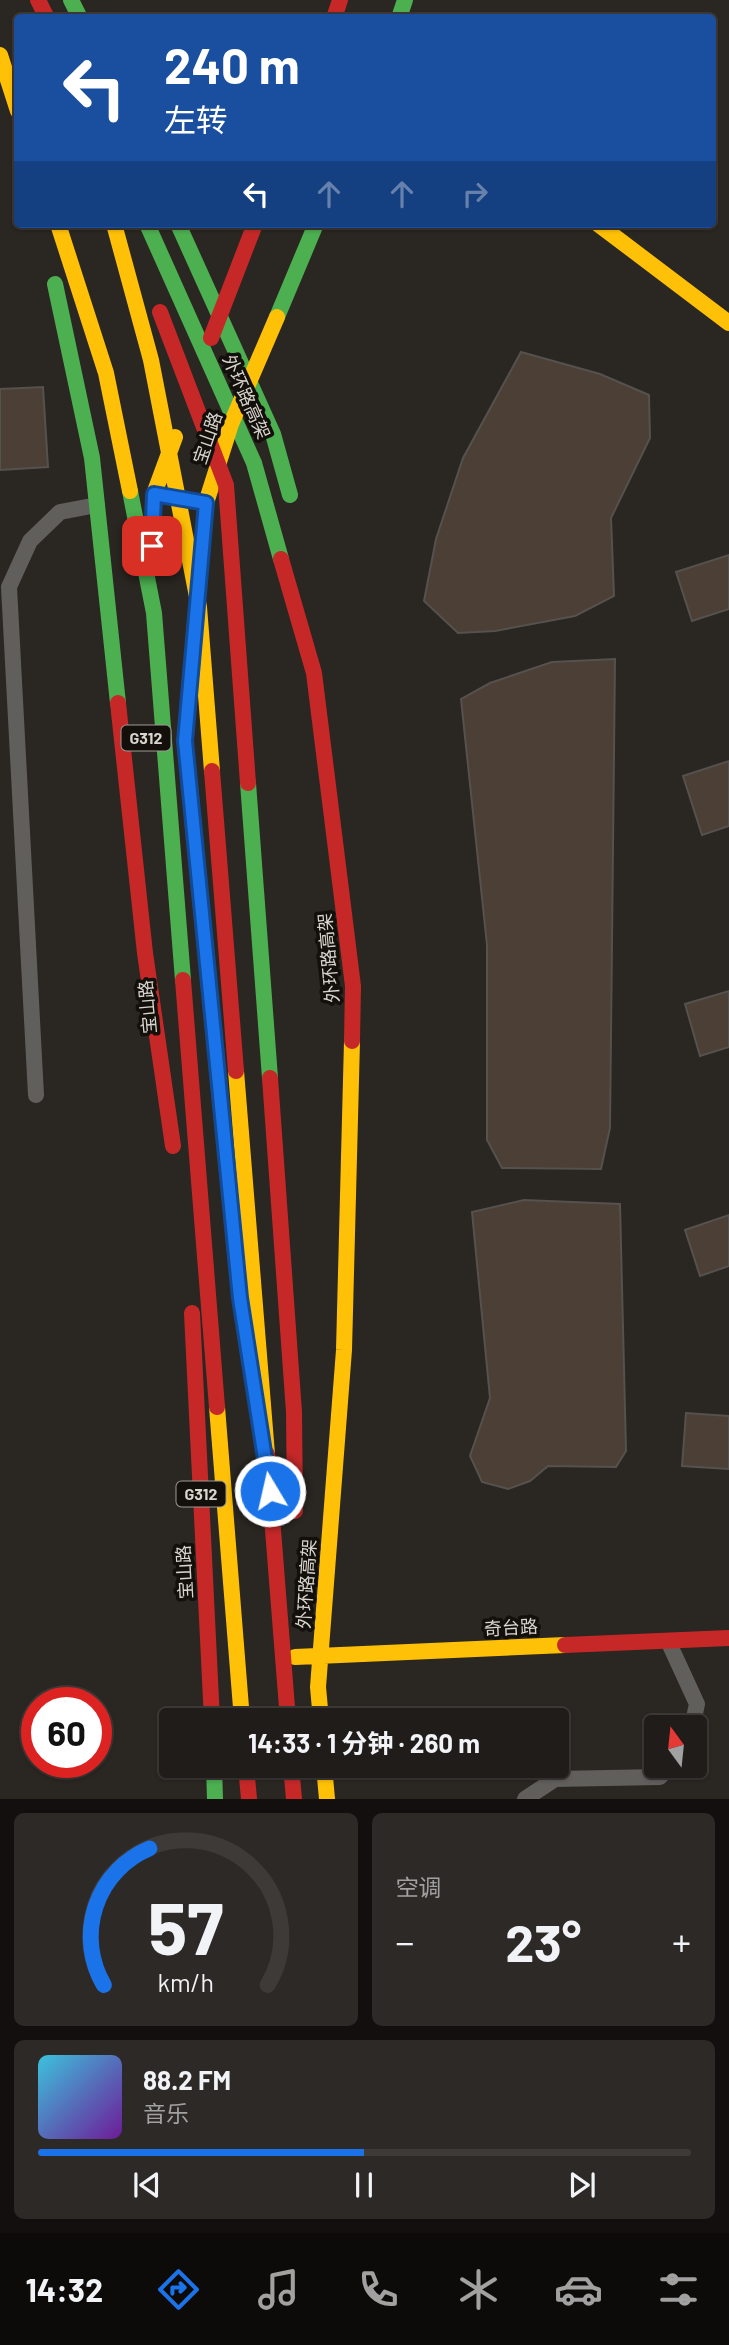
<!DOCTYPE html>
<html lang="zh">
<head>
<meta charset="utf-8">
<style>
  :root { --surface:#201c19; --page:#2d2926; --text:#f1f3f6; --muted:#a2a1a2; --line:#3d3a38; --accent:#1a73e8 }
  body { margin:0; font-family:Barlow,"Noto Sans SC",sans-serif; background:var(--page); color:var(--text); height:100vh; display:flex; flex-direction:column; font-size:26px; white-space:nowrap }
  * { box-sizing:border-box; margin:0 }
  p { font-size:23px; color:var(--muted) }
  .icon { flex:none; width:38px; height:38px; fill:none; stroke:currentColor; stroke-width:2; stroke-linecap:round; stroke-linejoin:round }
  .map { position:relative; height:1799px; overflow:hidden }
  .side { display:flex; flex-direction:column; gap:14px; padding:14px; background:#120f0e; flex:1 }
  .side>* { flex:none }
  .banner { position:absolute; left:14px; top:14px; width:702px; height:214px; border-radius:7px; box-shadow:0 2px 5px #0004,0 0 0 2px var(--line); background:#1a4fa0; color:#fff; overflow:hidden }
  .needle { width:46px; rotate:345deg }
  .buttons { position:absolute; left:644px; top:1715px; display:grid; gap:14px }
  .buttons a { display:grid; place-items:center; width:63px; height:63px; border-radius:7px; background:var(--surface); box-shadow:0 2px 5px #0004,0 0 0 2px var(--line); font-size:35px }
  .speed { position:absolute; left:21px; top:1687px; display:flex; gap:14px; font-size:35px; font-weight:700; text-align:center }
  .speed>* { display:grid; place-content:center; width:91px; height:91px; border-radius:50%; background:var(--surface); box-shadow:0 2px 5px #0004,0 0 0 2px var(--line); line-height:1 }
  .speed .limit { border:10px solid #d22; background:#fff; color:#111 }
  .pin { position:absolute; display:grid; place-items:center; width:60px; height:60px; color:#fff; margin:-30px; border-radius:14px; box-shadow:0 4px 10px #0006 }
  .me { position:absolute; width:77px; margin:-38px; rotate:351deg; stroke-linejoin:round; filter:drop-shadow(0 0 5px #0008) }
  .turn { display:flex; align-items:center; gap:24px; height:147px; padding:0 35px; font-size:32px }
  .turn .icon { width:91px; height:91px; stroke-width:2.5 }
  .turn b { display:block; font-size:49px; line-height:60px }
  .lanes { display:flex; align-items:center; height:66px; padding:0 35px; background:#0003; justify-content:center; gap:35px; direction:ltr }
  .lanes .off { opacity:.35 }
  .big { font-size:52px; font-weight:700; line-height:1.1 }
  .side .tile { flex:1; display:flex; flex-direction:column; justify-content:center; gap:10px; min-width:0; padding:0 24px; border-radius:10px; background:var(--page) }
  .side .dial { align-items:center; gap:0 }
  .dial svg { height:182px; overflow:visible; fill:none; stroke:var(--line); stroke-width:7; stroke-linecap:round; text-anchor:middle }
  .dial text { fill:var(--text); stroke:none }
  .song { display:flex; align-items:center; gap:21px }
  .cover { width:84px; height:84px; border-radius:10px; background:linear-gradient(135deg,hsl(190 70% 55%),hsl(280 70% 35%)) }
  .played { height:7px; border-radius:4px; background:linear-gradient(90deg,var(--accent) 50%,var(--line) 50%) }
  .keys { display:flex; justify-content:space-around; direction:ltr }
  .heat { display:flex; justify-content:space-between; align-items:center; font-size:38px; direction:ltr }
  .side .tiles { flex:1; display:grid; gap:14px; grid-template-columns:1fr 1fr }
  .tile:last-child { grid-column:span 2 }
  .trip { position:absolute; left:159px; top:1708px; width:410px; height:70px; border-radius:7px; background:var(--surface); box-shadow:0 2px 5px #0004,0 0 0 2px var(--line); font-weight:700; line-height:70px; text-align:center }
  .tab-bar { display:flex; height:112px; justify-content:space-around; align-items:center; background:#0d0b0a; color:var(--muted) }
  .tab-bar .icon { width:49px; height:49px }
  .tab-bar .current { color:var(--accent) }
  .tab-bar b { font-size:32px; color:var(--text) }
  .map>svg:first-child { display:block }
  .building { fill:#4c3f36; stroke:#55514e; stroke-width:2 }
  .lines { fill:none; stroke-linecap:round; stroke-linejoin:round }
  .lane { stroke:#605f5c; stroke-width:16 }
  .fast { stroke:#4caf50; stroke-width:16 }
  .slow { stroke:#ffc107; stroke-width:16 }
  .jam { stroke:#c62828; stroke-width:16 }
  .route-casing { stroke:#114b97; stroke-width:18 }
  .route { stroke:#1a73e8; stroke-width:12 }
  .labels { text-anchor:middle; stroke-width:7; stroke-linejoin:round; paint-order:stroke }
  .shield { fill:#13100c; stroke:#9e9994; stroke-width:2 }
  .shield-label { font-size:16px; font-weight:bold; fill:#d9d4ce }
  .street-label { font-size:18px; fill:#d9d4ce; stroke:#13100c }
</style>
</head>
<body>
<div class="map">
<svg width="729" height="1799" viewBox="0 0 729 1799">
  <rect width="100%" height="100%" fill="#2a2621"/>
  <path class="building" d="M 521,352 L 600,374 L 649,395 L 650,438 L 611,518 L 614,596 L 575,616 L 495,631 L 458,633 L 424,601 L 436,539 L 463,458 Z
    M 43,387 L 48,467 L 0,470 L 0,389 Z
    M 729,555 L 729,609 L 692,621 L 676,572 Z
    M 615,659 L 610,1128 L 601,1169 L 502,1168 L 487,1140 L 487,945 L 461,699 L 490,683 L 552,662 Z
    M 729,761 L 729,826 L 702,835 L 683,776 Z
    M 729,991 L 729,1047 L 700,1056 L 685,1004 Z
    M 524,1200 L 620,1204 L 626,1451 L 616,1467 L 548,1466 L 530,1481 L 508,1489 L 482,1482 L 470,1456 L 490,1398 L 472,1212 Z
    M 729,1215 L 729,1266 L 700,1276 L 685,1230 Z
    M 686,1413 L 729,1416 L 729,1469 L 682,1466 Z"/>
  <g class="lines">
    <path class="lane" d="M 36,1095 L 9,587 L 30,541 L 60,512 L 97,505
      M 668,1641 L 697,1704 L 692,1727
      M 525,1799 L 555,1779 L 660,1777 L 669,1766"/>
    <path class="fast" d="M 71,0 L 80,18
      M 399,18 L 405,0
      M 147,224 L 254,463 L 281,559
      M 178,224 L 273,434 L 290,495
      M 55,284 L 92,458 L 118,703
      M 277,317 L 316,224
      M 130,491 L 154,613 L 183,980
      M 248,783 L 270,1078
      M 214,1766 L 215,1799"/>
    <path class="slow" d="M 0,55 L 18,111
      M 58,224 L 106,373 L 130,491
      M 114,224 L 151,360 L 199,607 L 212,771
      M 598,224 L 729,323
      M 152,562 L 154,494 L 175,437
      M 199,582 L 206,503 L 231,424 L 277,317
      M 236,1071 L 267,1454
      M 217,1407 L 242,1720
      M 295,1657 L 565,1645
      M 321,1720 L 318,1687 L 344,1350 L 352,1041
      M 324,1766 L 327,1799"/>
    <path class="jam" d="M 38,0 L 47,18
      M 334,18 L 340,0
      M 160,312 L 226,485 L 248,783
      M 211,338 L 255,224
      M 281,559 L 314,673 L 353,986 L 352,1041
      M 193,656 L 185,741 L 219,1084
      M 118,703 L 145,953 L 173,1146
      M 212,771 L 236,1071
      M 183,980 L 217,1407
      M 270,1078 L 294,1412 L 295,1511
      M 192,1313 L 212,1720
      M 267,1454 L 288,1720
      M 565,1645 L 729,1638
      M 246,1766 L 249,1799
      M 291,1766 L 294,1799"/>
  </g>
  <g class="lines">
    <defs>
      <path id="route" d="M 152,546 L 154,494 L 206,503 L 185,741 L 240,1298 L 270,1491"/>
    </defs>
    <use href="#route" class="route-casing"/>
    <use href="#route" class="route"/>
  </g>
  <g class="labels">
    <g class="shield">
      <rect x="121.5" y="725.5" width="49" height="25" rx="5"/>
      <rect x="176.5" y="1481.5" width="49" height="25" rx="5"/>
    </g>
    <g class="shield-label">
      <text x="146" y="744">G312</text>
      <text x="201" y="1500">G312</text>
    </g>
    <g class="street-label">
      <text transform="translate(246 397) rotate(66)" y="6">外环路高架</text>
      <text transform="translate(208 438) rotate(-71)" y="6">宝山路</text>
      <text transform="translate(329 958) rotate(-95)" y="6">外环路高架</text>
      <text transform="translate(148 1007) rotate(-95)" y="6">宝山路</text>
      <text transform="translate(185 1572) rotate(-93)" y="6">宝山路</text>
      <text transform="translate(307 1584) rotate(-86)" y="6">外环路高架</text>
      <text transform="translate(511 1628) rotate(-3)" y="6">奇台路</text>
    </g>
  </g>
</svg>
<div class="buttons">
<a><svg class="needle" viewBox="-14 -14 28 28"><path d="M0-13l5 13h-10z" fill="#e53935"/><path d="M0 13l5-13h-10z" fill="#a2a1a2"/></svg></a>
</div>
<div class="speed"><div class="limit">60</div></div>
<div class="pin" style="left:152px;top:546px;background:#d93025"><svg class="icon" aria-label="arrive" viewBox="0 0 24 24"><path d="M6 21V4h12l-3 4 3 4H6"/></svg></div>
<svg class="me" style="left:270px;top:1491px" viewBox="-20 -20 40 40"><circle r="17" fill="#1a73e8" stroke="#fff" stroke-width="3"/><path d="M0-11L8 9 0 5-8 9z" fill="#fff"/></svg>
<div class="trip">14:33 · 1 分钟 · 260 m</div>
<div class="banner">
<div class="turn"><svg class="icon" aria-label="left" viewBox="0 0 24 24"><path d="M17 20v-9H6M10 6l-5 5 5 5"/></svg><div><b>240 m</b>左转</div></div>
<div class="lanes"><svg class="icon" aria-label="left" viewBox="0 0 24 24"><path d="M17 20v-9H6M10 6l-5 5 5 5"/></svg><svg class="icon off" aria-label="ahead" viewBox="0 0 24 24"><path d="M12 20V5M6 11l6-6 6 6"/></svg><svg class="icon off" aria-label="ahead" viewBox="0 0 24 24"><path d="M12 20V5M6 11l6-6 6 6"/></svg><svg class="icon off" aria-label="right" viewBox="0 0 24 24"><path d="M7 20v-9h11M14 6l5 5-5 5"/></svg></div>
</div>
</div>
<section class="side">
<div class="tiles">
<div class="tile dial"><svg viewBox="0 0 100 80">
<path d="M14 69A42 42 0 1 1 86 69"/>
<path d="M14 69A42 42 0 0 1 34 9" stroke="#1a73e8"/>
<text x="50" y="56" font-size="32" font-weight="700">57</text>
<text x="50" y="72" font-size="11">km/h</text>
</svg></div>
<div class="tile"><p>空调</p>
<div class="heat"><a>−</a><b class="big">23°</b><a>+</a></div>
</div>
<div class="tile">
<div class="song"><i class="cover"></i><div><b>88.2 FM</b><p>音乐</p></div></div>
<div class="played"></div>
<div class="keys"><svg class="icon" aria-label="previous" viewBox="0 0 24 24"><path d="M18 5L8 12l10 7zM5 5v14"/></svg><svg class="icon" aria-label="pause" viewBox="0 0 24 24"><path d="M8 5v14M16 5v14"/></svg><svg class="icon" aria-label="next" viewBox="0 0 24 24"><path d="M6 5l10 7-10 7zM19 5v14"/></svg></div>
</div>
</div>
</section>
<nav class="tab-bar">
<b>14:32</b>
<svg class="icon current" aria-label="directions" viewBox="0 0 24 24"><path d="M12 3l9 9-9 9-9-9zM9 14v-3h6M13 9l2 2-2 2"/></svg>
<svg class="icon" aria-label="music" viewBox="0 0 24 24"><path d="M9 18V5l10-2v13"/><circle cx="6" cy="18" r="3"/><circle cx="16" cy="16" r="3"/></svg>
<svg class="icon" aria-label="phone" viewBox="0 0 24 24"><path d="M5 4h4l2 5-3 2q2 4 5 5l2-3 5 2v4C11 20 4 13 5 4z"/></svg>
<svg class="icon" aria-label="climate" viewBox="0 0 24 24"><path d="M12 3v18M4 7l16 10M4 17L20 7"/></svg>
<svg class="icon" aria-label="car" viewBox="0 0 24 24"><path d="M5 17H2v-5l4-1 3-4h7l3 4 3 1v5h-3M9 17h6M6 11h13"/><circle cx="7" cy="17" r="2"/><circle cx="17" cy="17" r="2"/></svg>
<svg class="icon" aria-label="filters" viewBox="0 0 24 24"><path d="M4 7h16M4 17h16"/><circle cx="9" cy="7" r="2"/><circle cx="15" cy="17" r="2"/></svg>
</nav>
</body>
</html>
